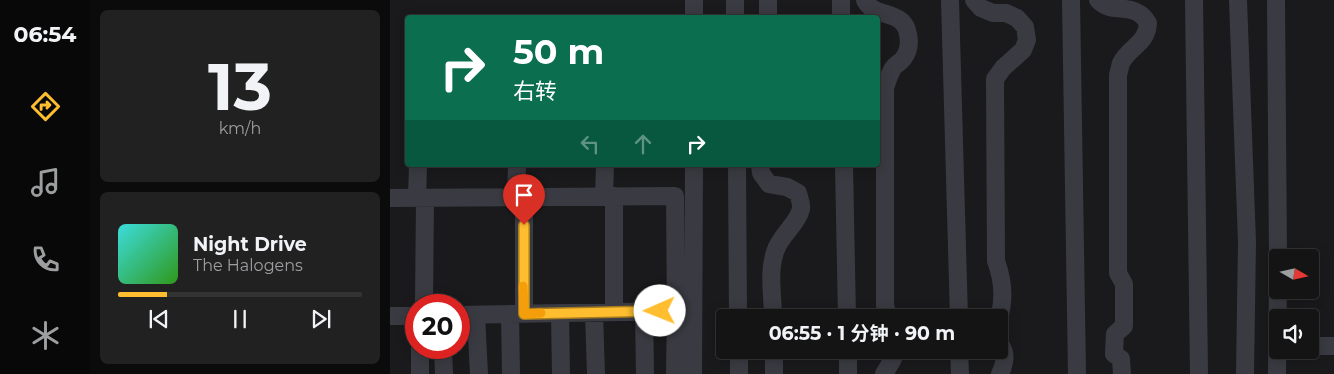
<!DOCTYPE html>
<html lang="zh">
<head>
<meta charset="utf-8">
<style>
  :root { --surface:#141415; --page:#212122; --text:#f1f3f6; --muted:#9d9ea0; --line:#333334; --accent:#ffbe2f }
  body { margin:0; font-family:Montserrat,"Noto Sans SC",sans-serif; background:var(--page); color:var(--text); height:100vh; display:flex; flex-direction:column; font-size:19px; white-space:nowrap }
  * { box-sizing:border-box; margin:0 }
  p { font-size:16px; color:var(--muted) }
  .icon { flex:none; width:28px; height:28px; fill:none; stroke:currentColor; stroke-width:2; stroke-linecap:round; stroke-linejoin:round }
  .map { position:relative; flex:1; overflow:hidden }
  .panel { display:flex; flex-direction:column; gap:10px; padding:10px; background:#0b0b0c; width:300px }
  .panel>* { flex:none }
  .banner { position:absolute; left:15px; top:15px; width:475px; height:152px; border-radius:5px; box-shadow:0 2px 12px #0003,0 0 0 1px var(--line); background:#0b6e4f; color:#fff; overflow:hidden }
  .needle { width:32px; rotate:99deg }
  .buttons { position:absolute; left:879px; top:249px; display:grid; gap:10px }
  .buttons a { display:grid; place-items:center; width:50px; height:50px; border-radius:5px; background:var(--surface); box-shadow:0 2px 12px #0003,0 0 0 1px var(--line); font-size:25px }
  .speed { position:absolute; left:15px; top:294px; display:flex; gap:10px; font-size:25px; font-weight:700; text-align:center }
  .speed>* { display:grid; place-content:center; width:65px; height:65px; border-radius:50%; background:var(--surface); box-shadow:0 2px 12px #0003,0 0 0 1px var(--line); line-height:1 }
  .speed .limit { border:8px solid #d22; background:#fff; color:#111 }
  .pin { position:absolute; display:grid; place-items:center; width:42px; height:42px; color:#fff; margin:-51px -21px; border-radius:50% 50% 50% 0; rotate:-45deg; box-shadow:0 0 5px #0007 }
  .pin .icon { rotate:45deg }
  .me { position:absolute; width:55px; margin:-28px; rotate:269deg; stroke-linejoin:round; filter:drop-shadow(0 0 4px #0008) }
  .turn { display:flex; align-items:center; gap:18px; height:105px; padding:0 25px; font-size:22px }
  .turn .icon { width:65px; height:65px; stroke-width:2.5 }
  .turn b { display:block; font-size:35px; line-height:42px }
  .lanes { display:flex; align-items:center; height:48px; padding:0 25px; background:#0003; justify-content:center; gap:25px; direction:ltr }
  .lanes .off { opacity:.35 }
  .panel .tile { flex:1; display:flex; flex-direction:column; justify-content:center; gap:8px; min-width:0; padding:0 18px; border-radius:8px; background:var(--page) }
  .panel .dial { align-items:center; gap:0 }
  .dial b { font-size:65px; line-height:1 }
  .song { display:flex; align-items:center; gap:15px }
  .cover { width:60px; height:60px; border-radius:8px; background:linear-gradient(135deg,hsl(180 70% 55%),hsl(110 70% 35%)) }
  .played { height:5px; border-radius:2px; background:linear-gradient(90deg,var(--accent) 20%,var(--line) 20%) }
  .keys { display:flex; justify-content:space-around; direction:ltr }
  .trip { position:absolute; left:326px; top:309px; width:292px; height:50px; border-radius:5px; background:var(--surface); box-shadow:0 2px 12px #0003,0 0 0 1px var(--line); font-weight:700; line-height:50px; text-align:center }
  main { display:flex; flex:1; min-height:0 }
  .dock { display:flex; flex-direction:column; width:90px; justify-content:space-around; align-items:center; background:#080808; color:var(--muted) }
  .dock .icon { width:35px; height:35px }
  .dock .current { color:var(--accent) }
  .dock b { font-size:22px; color:var(--text) }
  .map>svg:first-child { display:block }
  .lines { fill:none; stroke-linecap:round; stroke-linejoin:round }
  .minor { stroke:#3a3b42; stroke-width:18 }
  .route-casing { stroke:#a67c1f; stroke-width:12 }
  .route { stroke:#ffbe2f; stroke-width:9 }
  .slow { stroke:#f59e0b; stroke-width:9 }
</style>
</head>
<body>
<main>
<nav class="dock">
<b>06:54</b>
<svg class="icon current" aria-label="directions" viewBox="0 0 24 24"><path d="M12 3l9 9-9 9-9-9zM9 14v-3h6M13 9l2 2-2 2"/></svg>
<svg class="icon" aria-label="music" viewBox="0 0 24 24"><path d="M9 18V5l10-2v13"/><circle cx="6" cy="18" r="3"/><circle cx="16" cy="16" r="3"/></svg>
<svg class="icon" aria-label="phone" viewBox="0 0 24 24"><path d="M5 4h4l2 5-3 2q2 4 5 5l2-3 5 2v4C11 20 4 13 5 4z"/></svg>
<svg class="icon" aria-label="climate" viewBox="0 0 24 24"><path d="M12 3v18M4 7l16 10M4 17L20 7"/></svg>
</nav>
<section class="panel">
<div class="tile dial"><b>13</b><p>km/h</p></div>
<div class="tile">
<div class="song"><i class="cover"></i><div><b>Night Drive</b><p>The Halogens</p></div></div>
<div class="played"></div>
<div class="keys"><svg class="icon" aria-label="previous" viewBox="0 0 24 24"><path d="M18 5L8 12l10 7zM5 5v14"/></svg><svg class="icon" aria-label="pause" viewBox="0 0 24 24"><path d="M8 5v14M16 5v14"/></svg><svg class="icon" aria-label="next" viewBox="0 0 24 24"><path d="M6 5l10 7-10 7zM19 5v14"/></svg></div>
</div>
</section>
<div class="map">
<svg width="944" height="374" viewBox="0 0 944 374">
  <rect width="100%" height="100%" fill="#1a1a1c"/>
  <g class="lines">
    <path class="minor" d="M 345,0 L 345,18
      M 378,0 L 378,18
      M 451,0 L 451,18
      M 475,0 C 483,18 511,10 517,30 C 520,40 520,50 513,59 C 510,63 504,65 502,70 C 499,75 497,82 495,88 L 495,305 L 498,318
      M 560,0 L 569,318
      M 584,0 L 591,8 L 603,13 L 616,13 L 627,18 L 635,27 L 637,40 L 633,50 L 613,68 L 605,79 L 606,261 C 613,280 615,298 609,318
      M 681,0 L 687,374
      M 708,0 C 721,14 736,4 750,14 C 753,16 756,20 758,23 C 757,44 739,47 731,63 C 730,67 729,71 728,75 L 728,273 L 734,284 L 734,326 L 725,334 L 724,354 L 731,359 L 732,374
      M 804,0 L 809,374
      M 848,0 L 857,242 L 855,374
      M 886,0 L 888,258
      M 304,18 L 304,0
      M 347,165 L 348,318
      M 370,165 L 371,173 L 379,184 L 397,187 L 408,193 C 409,198 412,204 411,209 C 407,225 390,235 385,252 C 378,272 383,297 383,318
      M 454,165 L 457,318
      M 214,196 L 215,165
      M 126,197 L 127,165
      M 0,198 L 285,196 L 286,311 L 69,315
      M 27,198 L 28,165
      M 34,305 L 35,198
      M 254,311 L 255,374
      M 224,312 L 224,196
      M 170,313 L 171,374
      M 204,313 L 206,374
      M 120,314 L 121,374
      M 134,314 L 134,197
      M 86,315 L 89,374
      M 0,316 L 26,316
      M 610,344 C 617,354 615,363 610,374
      M 920,346 L 944,346
      M 30,348 L 30,374
      M 53,348 L 54,374
      M 349,350 L 349,374
      M 384,350 L 384,374
      M 458,350 L 458,374
      M 569,350 L 570,374
      M 285,374 L 286,311
      M 303,374 L 304,165
      M 494,374 L 503,359 L 502,350
      M 887,374 L 888,277"/>
  </g>
  <g class="lines">
    <defs>
      <path id="route" d="M 134,225 L 134,314 L 270,311"/>
    </defs>
    <use href="#route" class="route-casing"/>
    <use href="#route" class="route"/>
    <path class="slow" d="M 133,286 L 134,314 L 151,313"/>
  </g>
</svg>
<div class="buttons">
<a><svg class="needle" viewBox="-14 -14 28 28"><path d="M0-13l5 13h-10z" fill="#e53935"/><path d="M0 13l5-13h-10z" fill="#9d9ea0"/></svg></a>
<a><svg class="icon" aria-label="sound" viewBox="0 0 24 24"><path d="M4 9h4l5-4v14l-5-4H4zM17 9q2 3 0 6"/></svg></a>
</div>
<div class="speed"><div class="limit">20</div></div>
<div class="pin" style="left:134px;top:225px;background:#d93025"><svg class="icon" aria-label="arrive" viewBox="0 0 24 24"><path d="M6 21V4h12l-3 4 3 4H6"/></svg></div>
<svg class="me" style="left:270px;top:311px" viewBox="-20 -20 40 40"><circle r="19" fill="#fff"/><path d="M0-13L10 11 0 6-10 11z" fill="#ffbe2f"/></svg>
<div class="trip">06:55 · 1 分钟 · 90 m</div>
<div class="banner">
<div class="turn"><svg class="icon" aria-label="right" viewBox="0 0 24 24"><path d="M7 20v-9h11M14 6l5 5-5 5"/></svg><div><b>50 m</b>右转</div></div>
<div class="lanes"><svg class="icon off" aria-label="left" viewBox="0 0 24 24"><path d="M17 20v-9H6M10 6l-5 5 5 5"/></svg><svg class="icon off" aria-label="ahead" viewBox="0 0 24 24"><path d="M12 20V5M6 11l6-6 6 6"/></svg><svg class="icon" aria-label="right" viewBox="0 0 24 24"><path d="M7 20v-9h11M14 6l5 5-5 5"/></svg></div>
</div>
</div>
</main>
</body>
</html>
